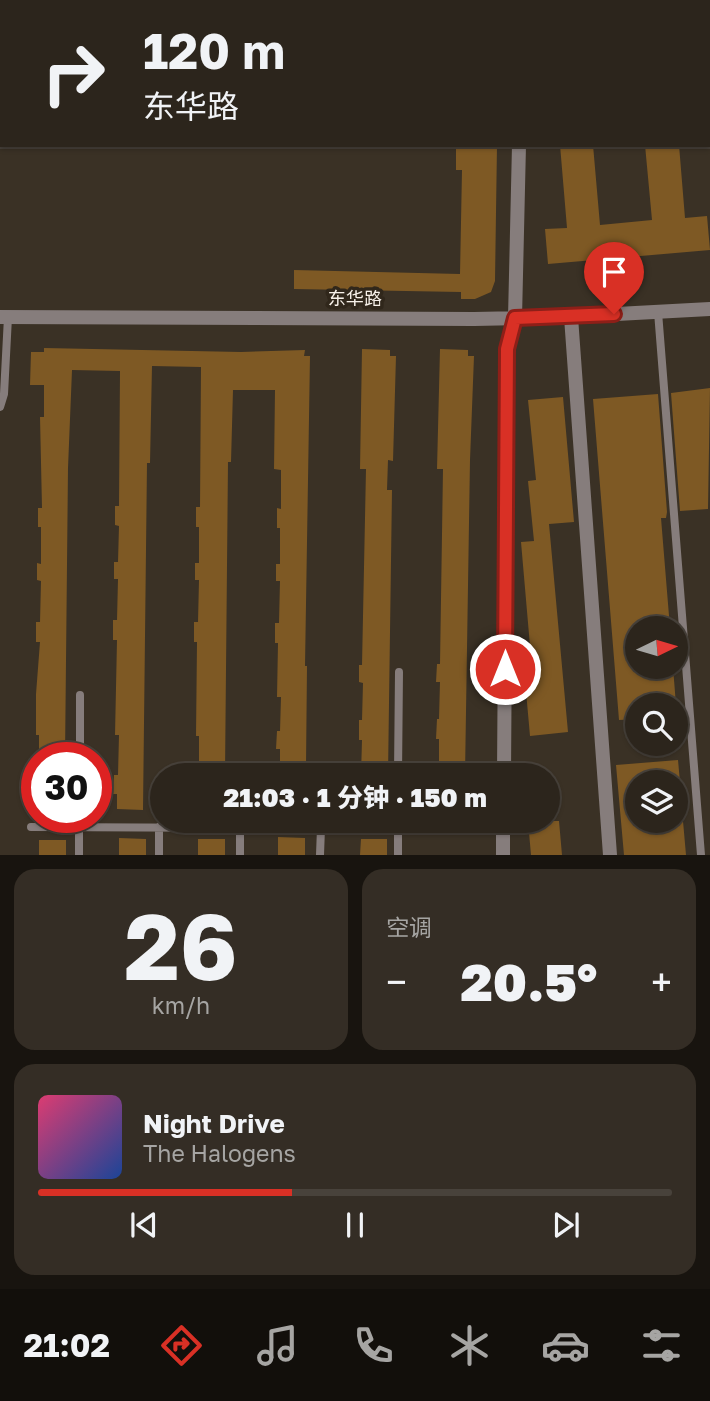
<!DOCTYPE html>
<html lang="zh">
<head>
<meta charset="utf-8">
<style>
  :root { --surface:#2c251c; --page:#342d25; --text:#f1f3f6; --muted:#a6a5a3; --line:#48423b; --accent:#d93025 }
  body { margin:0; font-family:"Golos Text","Noto Sans SC",sans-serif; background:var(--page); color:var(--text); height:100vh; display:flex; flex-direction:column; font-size:26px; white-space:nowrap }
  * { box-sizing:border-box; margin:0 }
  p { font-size:23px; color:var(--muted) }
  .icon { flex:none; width:38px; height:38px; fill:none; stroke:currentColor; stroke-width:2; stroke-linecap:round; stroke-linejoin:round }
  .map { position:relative; height:855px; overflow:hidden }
  .sheet { display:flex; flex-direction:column; gap:14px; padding:14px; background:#18140f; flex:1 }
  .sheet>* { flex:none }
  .guide { position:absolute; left:0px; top:0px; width:710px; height:147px; box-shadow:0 2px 5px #0004,0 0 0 2px var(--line); background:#2c251c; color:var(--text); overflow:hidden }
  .needle { width:46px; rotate:85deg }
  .controls { position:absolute; left:625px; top:616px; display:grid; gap:14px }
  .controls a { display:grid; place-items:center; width:63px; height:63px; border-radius:50%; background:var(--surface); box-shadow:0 2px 5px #0004,0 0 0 2px var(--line); font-size:35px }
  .speed { position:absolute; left:21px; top:742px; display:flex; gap:14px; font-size:35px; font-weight:700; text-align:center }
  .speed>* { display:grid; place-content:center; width:91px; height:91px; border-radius:50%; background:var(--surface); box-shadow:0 2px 5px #0004,0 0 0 2px var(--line); line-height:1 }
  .speed .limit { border:10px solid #d22; background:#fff; color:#111 }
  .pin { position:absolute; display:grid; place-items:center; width:60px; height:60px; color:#fff; margin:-72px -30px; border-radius:50% 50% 50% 0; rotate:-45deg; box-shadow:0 0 7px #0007 }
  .pin .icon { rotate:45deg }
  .me { position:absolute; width:77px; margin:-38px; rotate:0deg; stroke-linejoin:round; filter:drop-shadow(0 0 5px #0008) }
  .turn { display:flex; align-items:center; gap:24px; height:147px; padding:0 28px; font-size:32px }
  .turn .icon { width:91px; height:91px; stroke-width:2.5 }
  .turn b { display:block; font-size:49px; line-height:60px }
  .big { font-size:52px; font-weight:800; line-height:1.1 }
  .sheet .card { flex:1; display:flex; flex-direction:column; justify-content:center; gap:10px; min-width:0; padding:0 24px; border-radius:21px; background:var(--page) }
  .sheet .dial { align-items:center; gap:0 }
  .dial b { font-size:91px; line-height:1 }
  .song { display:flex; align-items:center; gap:21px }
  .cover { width:84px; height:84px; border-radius:10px; background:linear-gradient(135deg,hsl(340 70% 55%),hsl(220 70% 35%)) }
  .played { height:7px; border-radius:4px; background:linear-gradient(90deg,var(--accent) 40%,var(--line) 40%) }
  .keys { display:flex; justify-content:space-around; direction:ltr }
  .heat { display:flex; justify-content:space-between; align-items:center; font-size:38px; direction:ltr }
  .sheet .tiles { flex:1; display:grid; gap:14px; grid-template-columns:1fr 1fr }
  .card:last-child { grid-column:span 2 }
  .trip { position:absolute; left:150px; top:763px; width:410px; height:70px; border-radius:35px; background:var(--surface); box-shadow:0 2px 5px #0004,0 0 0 2px var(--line); font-weight:800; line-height:70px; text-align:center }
  .tab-bar { display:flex; height:112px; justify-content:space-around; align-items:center; background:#120f0b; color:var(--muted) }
  .tab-bar .icon { width:49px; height:49px }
  .tab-bar .active { color:var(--accent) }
  .tab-bar b { font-size:32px; color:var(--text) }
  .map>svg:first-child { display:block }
  .building { fill:#7e5924 }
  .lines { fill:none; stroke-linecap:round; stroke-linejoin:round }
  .service { stroke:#867d7c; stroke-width:8 }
  .minor { stroke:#867d7c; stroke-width:14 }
  .tertiary { stroke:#867d7c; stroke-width:14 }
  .route-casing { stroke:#8d1f18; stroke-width:18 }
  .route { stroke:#d93025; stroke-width:12 }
  .labels { text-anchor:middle; stroke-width:7; stroke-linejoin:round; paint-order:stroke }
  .street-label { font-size:18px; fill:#f7f1e9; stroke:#30271b }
</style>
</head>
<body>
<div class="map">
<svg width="710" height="855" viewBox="0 0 710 855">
  <rect width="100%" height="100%" fill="#3a3125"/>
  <path class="building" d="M 456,145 L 497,145 L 495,281 L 491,292 L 475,299 L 461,299 L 461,292 L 294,289 L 294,270 L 460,274 L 462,170 L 456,170 Z
    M 560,145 L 593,145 L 600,225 L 652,220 L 645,145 L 679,145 L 685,218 L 707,216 L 710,250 L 548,264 L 545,229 L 567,228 Z
    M 44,348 L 241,352 L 305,350 L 304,356 L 310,356 L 305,666 L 307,666 L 306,767 L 280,766 L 280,749 L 276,749 L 277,731 L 280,731 L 281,697 L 277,697 L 278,643 L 275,643 L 275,623 L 279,623 L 280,581 L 276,581 L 276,564 L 280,564 L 280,528 L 277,528 L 277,508 L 281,509 L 281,470 L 274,469 L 275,390 L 233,390 L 231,462 L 228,462 L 225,775 L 199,775 L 199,736 L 196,736 L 197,642 L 194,642 L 194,622 L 198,622 L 199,580 L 195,580 L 195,563 L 199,563 L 199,527 L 196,527 L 196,507 L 200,507 L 201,367 L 152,366 L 150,463 L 147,463 L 143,810 L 117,809 L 117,794 L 113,794 L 114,775 L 118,775 L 119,735 L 115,735 L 117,640 L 113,640 L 113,620 L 117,620 L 118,579 L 114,579 L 114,562 L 118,562 L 119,526 L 115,525 L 115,506 L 119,506 L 120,371 L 72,370 L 68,468 L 65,758 L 39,758 L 39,735 L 36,735 L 36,694 L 40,642 L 36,642 L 36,622 L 40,622 L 41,581 L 37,580 L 37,563 L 41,564 L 41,527 L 38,527 L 38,508 L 42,508 L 40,417 L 44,417 L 44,385 L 30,385 L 31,352 L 44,352 Z
    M 362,349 L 390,350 L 390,356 L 396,356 L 393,461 L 388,460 L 387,490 L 392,490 L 388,775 L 361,775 L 362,740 L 359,740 L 359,720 L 362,720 L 363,683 L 359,682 L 359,665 L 362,665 L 366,469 L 360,469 Z
    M 440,349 L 468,350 L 468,356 L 474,356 L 470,460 L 465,775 L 439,775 L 439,739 L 436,739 L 437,719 L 439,719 L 440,682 L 436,682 L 437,664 L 440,664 L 443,469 L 437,469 Z
    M 710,388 L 708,509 L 680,511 L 671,393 Z
    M 658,394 L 667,512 L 666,518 L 661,518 L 670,628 L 635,628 L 637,667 L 673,667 L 676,705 L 637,705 L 637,719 L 619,720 L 593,399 Z
    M 563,397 L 574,522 L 549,524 L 568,732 L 530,736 L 524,669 L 532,669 L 521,542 L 534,541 L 528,481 L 536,480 L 528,400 Z
    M 678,760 L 680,782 L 637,782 L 637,821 L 683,821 L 686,855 L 624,855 L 616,765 Z
    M 528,821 L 559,821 L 562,855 L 531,855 Z
    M 278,837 L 305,838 L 305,855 L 278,855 Z
    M 119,838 L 146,839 L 146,855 L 119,855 Z
    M 198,839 L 225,839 L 225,855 L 198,855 Z
    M 361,839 L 387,839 L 387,855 L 360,855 Z
    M 39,840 L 66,840 L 66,855 L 39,855 Z"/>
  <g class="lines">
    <path class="service" d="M 708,0 L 708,2
      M 630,2 L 656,0
      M 709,16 L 710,34
      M 658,312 L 701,855
      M 0,407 L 4,394 L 8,317
      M 80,758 L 80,695
      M 398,775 L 399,672
      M 31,827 L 503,829
      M 79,855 L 79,817
      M 159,855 L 159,827
      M 240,855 L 240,827
      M 320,855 L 321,828
      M 398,855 L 398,821"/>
    <path class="minor" d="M 571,317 L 610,855
      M 504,775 L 507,349 L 515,318
      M 503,855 L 503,821"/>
    <path class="tertiary" d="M 523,2 L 523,0
      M 0,317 L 474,319 L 561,317 L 710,309
      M 515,318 L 519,145"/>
  </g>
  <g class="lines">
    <defs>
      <path id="route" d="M 505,669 L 507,349 L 515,318 L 614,314"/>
    </defs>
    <use href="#route" class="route-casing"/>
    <use href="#route" class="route"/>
  </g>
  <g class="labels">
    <g class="street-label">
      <text x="355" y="305">东华路</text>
    </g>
  </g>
</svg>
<div class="controls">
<a><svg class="needle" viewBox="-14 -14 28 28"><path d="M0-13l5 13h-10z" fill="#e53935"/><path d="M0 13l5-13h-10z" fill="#a6a5a3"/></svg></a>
<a><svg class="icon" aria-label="search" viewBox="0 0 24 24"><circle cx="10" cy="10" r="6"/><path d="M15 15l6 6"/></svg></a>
<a><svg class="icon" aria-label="layers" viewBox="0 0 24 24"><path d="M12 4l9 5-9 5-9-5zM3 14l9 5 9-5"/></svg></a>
</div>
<div class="speed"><div class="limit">30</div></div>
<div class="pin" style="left:614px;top:314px;background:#d93025"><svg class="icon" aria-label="arrive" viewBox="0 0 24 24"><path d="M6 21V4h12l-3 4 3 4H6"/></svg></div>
<svg class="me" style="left:505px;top:669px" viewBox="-20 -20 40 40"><circle r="17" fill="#d93025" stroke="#fff" stroke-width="3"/><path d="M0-11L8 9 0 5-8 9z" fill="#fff"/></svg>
<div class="trip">21:03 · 1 分钟 · 150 m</div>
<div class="guide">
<div class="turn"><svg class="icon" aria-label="right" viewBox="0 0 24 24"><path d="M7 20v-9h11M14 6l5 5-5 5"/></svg><div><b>120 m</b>东华路</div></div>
</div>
</div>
<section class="sheet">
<div class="tiles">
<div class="card dial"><b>26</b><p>km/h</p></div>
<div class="card"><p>空调</p>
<div class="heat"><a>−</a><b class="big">20.5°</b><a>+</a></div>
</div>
<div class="card">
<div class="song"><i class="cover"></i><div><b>Night Drive</b><p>The Halogens</p></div></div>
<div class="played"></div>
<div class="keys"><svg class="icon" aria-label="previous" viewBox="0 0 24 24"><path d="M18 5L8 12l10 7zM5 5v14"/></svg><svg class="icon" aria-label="pause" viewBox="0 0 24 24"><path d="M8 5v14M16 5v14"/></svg><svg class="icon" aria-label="next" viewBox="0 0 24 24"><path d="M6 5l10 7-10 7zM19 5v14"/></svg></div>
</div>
</div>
</section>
<nav class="tab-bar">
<b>21:02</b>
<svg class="icon active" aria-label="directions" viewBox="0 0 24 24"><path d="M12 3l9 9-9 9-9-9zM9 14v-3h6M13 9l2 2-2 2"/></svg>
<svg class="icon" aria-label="music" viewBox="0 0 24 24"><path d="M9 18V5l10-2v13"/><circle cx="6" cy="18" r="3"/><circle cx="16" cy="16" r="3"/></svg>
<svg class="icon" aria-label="phone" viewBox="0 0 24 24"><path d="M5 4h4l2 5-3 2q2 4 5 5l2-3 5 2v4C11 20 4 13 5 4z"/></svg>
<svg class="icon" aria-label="climate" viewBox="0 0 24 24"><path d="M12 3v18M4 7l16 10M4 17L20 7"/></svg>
<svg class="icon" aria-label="car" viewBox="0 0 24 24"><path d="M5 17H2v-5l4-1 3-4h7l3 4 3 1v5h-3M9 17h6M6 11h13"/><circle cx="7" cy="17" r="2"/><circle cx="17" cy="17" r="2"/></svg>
<svg class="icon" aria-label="filters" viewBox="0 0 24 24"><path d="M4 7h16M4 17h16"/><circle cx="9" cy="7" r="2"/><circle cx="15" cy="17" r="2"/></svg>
</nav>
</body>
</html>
